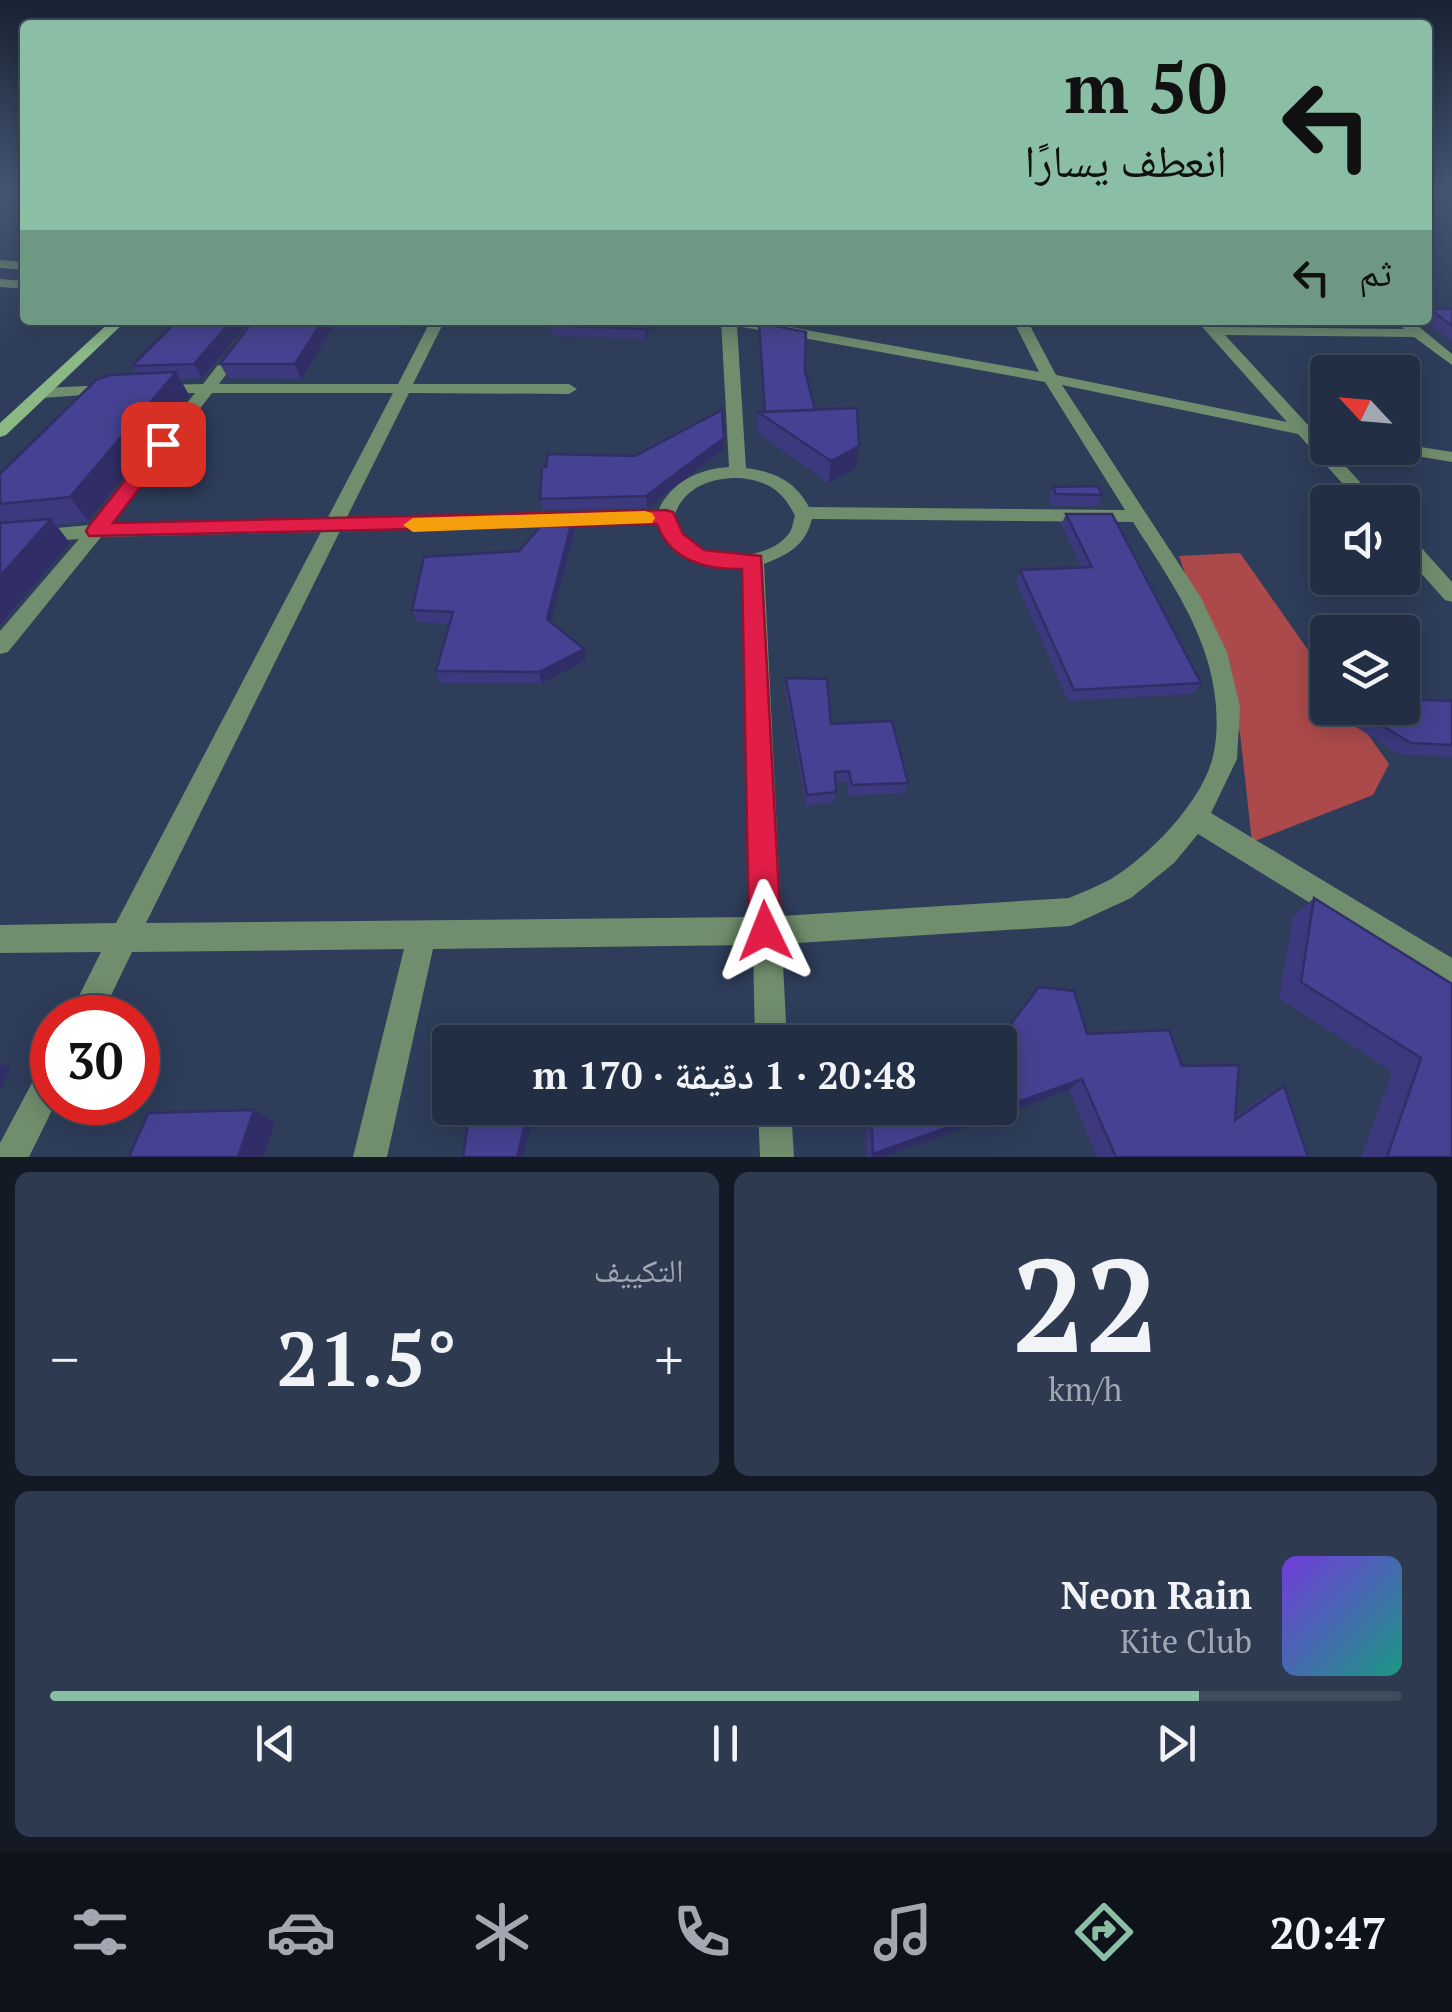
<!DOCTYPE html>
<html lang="ar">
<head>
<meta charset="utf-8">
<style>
  :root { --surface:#222e44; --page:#2e3a4f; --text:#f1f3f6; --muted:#a2a8b2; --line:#3f4a5d; --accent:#8abfa5 }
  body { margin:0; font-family:"PT Serif","Noto Naskh Arabic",serif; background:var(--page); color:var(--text); direction:rtl; height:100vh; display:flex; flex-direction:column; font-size:38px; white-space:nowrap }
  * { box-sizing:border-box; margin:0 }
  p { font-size:32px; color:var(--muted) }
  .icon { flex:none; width:55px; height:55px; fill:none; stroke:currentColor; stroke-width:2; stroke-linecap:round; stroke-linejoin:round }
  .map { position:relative; height:1157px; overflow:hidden; direction:ltr }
  .side { display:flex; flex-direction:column; gap:15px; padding:15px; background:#131925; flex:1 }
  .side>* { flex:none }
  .top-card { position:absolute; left:20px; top:20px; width:1412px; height:305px; border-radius:10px; box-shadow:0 5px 25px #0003,0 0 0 2px var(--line); direction:rtl; background:#8abfa5; color:#111; overflow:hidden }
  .needle { width:65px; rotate:296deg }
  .buttons { position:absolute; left:1310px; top:355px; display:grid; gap:20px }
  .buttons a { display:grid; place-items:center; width:110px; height:110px; border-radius:10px; background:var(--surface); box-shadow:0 5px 25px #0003,0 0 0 2px var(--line); font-size:50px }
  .speed { position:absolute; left:30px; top:995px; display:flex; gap:20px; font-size:50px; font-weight:700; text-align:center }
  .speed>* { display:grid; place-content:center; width:130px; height:130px; border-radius:50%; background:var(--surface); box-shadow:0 5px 25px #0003,0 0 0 2px var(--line); line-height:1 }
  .speed .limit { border:15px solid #d22; background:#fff; color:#111 }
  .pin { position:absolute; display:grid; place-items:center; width:85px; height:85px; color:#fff; margin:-42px; border-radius:20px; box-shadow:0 5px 15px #0006 }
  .me { position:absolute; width:110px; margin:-55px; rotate:358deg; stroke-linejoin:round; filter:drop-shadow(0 0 8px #0008) }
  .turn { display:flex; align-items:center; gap:35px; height:210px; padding:0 40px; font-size:45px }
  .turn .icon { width:130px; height:130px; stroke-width:2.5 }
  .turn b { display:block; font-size:70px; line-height:85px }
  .then { display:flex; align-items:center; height:95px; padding:0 40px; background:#0003; gap:20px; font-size:38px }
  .big { font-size:75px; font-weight:700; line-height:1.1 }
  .side .card { flex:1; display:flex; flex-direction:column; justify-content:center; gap:15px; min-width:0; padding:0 35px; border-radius:15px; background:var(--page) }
  .side .dial { align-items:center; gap:0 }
  .dial b { font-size:130px; line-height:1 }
  .song { display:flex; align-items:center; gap:30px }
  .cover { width:120px; height:120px; border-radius:15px; background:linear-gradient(135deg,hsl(260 70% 55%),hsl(170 70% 35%)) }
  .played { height:10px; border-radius:5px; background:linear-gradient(90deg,var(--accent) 85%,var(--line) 85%) }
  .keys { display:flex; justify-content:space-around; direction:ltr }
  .heat { display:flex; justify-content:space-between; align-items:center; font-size:55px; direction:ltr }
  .side .tiles { flex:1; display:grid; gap:15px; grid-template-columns:1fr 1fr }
  .card:last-child { grid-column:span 2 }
  .trip { position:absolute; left:432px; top:1025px; width:585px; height:100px; border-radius:10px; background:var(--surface); box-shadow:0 5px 25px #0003,0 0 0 2px var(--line); font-weight:700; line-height:100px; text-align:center; direction:rtl }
  .dock { display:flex; height:160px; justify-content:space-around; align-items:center; background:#0e121b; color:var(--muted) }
  .dock .icon { width:70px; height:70px }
  .dock .current { color:var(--accent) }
  .dock b { font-size:45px; color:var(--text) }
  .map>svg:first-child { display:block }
  .forest { fill:#ac4a4b }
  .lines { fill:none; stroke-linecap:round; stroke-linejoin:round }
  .lane { fill:#708d6d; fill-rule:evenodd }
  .street { fill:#708d6d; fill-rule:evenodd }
  .secondary { fill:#8bb986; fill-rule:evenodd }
  .wall { fill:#3c397e }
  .shaded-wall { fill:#312e67 }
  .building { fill:#464293; stroke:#312e67; stroke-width:2.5 }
  .route { fill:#e11d48; stroke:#92132f; stroke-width:2.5 }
  .slow { fill:#f59e0b }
</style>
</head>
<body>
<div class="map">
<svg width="1452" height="1157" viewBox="0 0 1452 1157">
  <rect width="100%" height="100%" fill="#2e3d5a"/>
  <path class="forest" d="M 1240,553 L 1327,677 L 1328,708 L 1349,708 L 1389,764 L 1373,795 L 1252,842 L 1240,733 L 1179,556 Z"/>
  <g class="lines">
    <path class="lane" d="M 4,191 L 25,194 L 25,201 L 5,193 Z
      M 0,260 L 25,262 L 25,270 L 0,268 Z"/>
    <path class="street" d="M 0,279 L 25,281 L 25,289 L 0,287 Z
      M 253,320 L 267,320 L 219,384 L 398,384 L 431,320 L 445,320 L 413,384 L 569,384 L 577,389 L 569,394 L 409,393 L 346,519 L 658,511 C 671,482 698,469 729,467 L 721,320 L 751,320 L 1039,372 L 1013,320 L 1027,320 L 1056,375 L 1287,422 L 1196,320 L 1210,320 L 1217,327 L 1404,329 L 1400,324 L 1402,321 L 1412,321 L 1452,354 L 1452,365 L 1414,337 L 1225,335 L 1309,426 L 1328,430 L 1328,440 L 1320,438 L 1378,502 L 1359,502 L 1298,434 L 1062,385 L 1200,596 L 1227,652 L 1240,707 L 1237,759 L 1211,813 L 1452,958 L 1452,990 L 1198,834 L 1174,863 L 1131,898 L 1070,926 L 782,944 L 787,1042 L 755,1042 L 753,945 L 433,949 L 387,1157 L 353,1157 L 404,949 L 132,952 L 100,1018 L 68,1018 L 101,952 L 0,953 L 0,925 L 116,923 L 321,532 L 101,537 L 8,652 L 0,654 L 0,631 L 79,539 L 0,545 L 0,533 L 90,525 L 195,393 L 158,393 L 153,391 L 153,385 L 203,384 ZM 737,326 L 1045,382 L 1125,510 L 809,507 C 795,481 775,472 746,468 ZM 212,393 L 393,393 L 327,519 L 111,524 ZM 740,478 C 768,481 783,491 795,516 C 793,521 793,527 790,532 C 771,561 708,564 685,539 C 680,534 677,524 674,517 C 683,487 712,477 740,478 ZM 812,519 L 1133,522 C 1159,563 1188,604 1204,650 C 1215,681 1221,723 1213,756 C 1203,801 1149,856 1111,879 C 1098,886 1083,892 1069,898 L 781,916 L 764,564 C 789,554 805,546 812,519 ZM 659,523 C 676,562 703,572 744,568 L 752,917 L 146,923 L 340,531 Z
      M 109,385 L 117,390 L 114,393 L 41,398 L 33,393 L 41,388 Z
      M 1402,444 L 1452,452 L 1452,462 L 1399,453 L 1391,448 L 1402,448 Z
      M 1402,533 L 1409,534 L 1452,582 L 1452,602 L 1445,600 L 1402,552 Z
      M 52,1061 L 52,1102 L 56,1102 L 29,1157 L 0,1157 L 0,1143 L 41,1066 Z
      M 758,1108 L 791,1108 L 794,1157 L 760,1157 Z"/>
    <path class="secondary" d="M 112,320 L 127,320 L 6,435 L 0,437 L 0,423 Z"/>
  </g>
  <path class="wall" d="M 1430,309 L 1452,309 L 1452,342 L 1424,320 L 1428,320 L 1428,313 Z
    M 163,320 L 250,320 L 202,378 L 180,379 L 189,395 L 88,521 L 56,525 L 70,543 L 0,625 L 0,474 L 137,374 L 132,366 L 173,324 L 165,324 Z
    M 254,320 L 407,320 L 401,330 L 332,329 L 301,379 L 228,378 L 220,364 Z
    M 653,320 L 645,339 L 552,336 L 550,325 Z
    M 772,320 L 803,320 L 802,325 Z
    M 759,323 L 805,371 L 815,410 L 856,468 L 828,483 L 758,433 L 758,412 L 764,412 Z
    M 724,449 L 647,508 L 542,510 L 540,499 L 635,456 Z
    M 1053,487 L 1102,495 L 1097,506 L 1052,506 L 1049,498 Z
    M 1066,514 L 1201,683 L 1193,694 L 1068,701 L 1016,582 L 1020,570 L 1082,567 L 1061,525 Z
    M 575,529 L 551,622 L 586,660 L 542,683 L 440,683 L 436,671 L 450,624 L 417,622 L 412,610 L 519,551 Z
    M 786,678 L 831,724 L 908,783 L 904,793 L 849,796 L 847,782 L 835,783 L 836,792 L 834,802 L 806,806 L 785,689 Z
    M 1452,701 L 1452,757 L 1399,754 L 1326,708 L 1328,707 L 1402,708 Z
    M 1314,898 L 1452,984 L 1452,1157 L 1361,1157 L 1392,1072 L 1279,998 L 1293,916 Z
    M 1087,1034 L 1182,1066 L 1235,1117 L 1263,1097 L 1284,1086 L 1308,1157 L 1097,1157 L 1069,1090 L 884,1157 L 867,1157 L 865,1108 L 1000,1108 Z"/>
  <path class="shaded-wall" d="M 232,320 L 250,320 L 202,378 L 194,364 Z
    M 323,320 L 328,320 L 332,329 L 301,379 L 295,364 Z
    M 398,320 L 407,320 L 401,330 Z
    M 648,320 L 653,320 L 645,339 L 645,329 Z
    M 176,372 L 189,395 L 88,521 L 70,497 Z
    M 724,438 L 724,449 L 647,508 L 646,496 Z
    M 859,446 L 856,468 L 828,483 L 831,461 Z
    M 573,517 L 575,529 L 549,630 L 547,619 Z
    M 51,519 L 70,543 L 0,625 L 0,576 Z
    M 584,649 L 586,660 L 542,683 L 539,672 Z
    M 0,1063 L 11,1068 L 0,1092 Z
    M 1082,1079 L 1069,1090 L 884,1157 L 872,1157 L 873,1154 Z
    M 529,1109 L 533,1116 L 523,1157 L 517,1157 Z
    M 254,1110 L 275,1122 L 264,1157 L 238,1157 Z"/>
  <path class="building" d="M 1430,309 L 1452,309 L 1452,326 Z
    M 178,320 L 232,320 L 194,364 L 132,366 Z
    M 254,320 L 323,320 L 295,364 L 220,364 Z
    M 553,320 L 648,320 L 645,329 L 550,325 Z
    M 759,323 L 806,332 L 805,371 L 815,410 L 765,412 Z
    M 176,372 L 70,497 L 0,504 L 0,474 L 96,380 L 110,375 Z
    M 857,408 L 859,446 L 831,461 L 758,412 Z
    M 722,410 L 724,438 L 646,496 L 540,499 L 542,467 L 546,467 L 548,454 L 635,456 Z
    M 1098,486 L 1102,495 L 1056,494 L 1053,487 Z
    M 1066,514 L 1112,514 L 1201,683 L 1074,690 L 1020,570 L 1092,567 Z
    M 573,517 L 547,619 L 584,649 L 539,672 L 436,671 L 453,612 L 412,610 L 424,557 L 519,551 L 539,528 L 539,518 Z
    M 51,519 L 0,576 L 0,523 Z
    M 786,678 L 827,679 L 831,724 L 892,721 L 908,783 L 852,785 L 849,771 L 835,772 L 836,792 L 807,795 Z
    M 1402,699 L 1452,701 L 1452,745 L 1411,743 L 1353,708 L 1402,708 Z
    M 1314,898 L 1452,984 L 1452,1157 L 1387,1157 L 1421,1058 L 1301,982 Z
    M 1039,987 L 1074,991 L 1087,1034 L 1169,1030 L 1182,1066 L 1239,1065 L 1235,1120 L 1284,1086 L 1308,1157 L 1116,1157 L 1082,1079 L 873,1154 L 871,1108 L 1000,1108 L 1000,1042 L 997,1042 Z
    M 967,1039 L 995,1042 L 968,1042 Z
    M 529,1109 L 517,1157 L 463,1157 L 470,1111 Z
    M 254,1110 L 238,1157 L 129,1157 L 148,1113 Z"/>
  <linearGradient id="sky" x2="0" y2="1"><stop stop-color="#192232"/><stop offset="0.54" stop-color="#465776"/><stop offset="1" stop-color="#465776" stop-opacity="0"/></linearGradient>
  <rect width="1452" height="353" fill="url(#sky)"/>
  <path class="route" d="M 163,438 L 173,444 L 113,523 L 666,510 L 673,512 L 683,534 L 704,550 L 761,556 L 781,931 L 777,943 L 765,948 L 753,943 L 749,931 L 742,569 C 707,570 670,561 657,524 L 89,536 L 86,531 L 89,526 L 157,440 Z"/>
  <path class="slow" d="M 645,511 L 652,513 L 655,518 L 652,523 L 413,532 L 403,525 L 413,518 Z"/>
</svg>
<div class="buttons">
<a><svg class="needle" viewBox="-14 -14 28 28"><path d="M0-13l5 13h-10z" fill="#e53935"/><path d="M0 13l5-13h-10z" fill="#a2a8b2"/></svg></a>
<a><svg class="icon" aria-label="sound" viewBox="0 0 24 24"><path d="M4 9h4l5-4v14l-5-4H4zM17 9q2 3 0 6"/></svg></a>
<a><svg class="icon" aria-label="layers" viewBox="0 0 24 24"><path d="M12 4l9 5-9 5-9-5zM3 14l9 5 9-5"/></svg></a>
</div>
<div class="speed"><div class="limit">30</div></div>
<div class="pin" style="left:163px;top:444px;background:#d93025"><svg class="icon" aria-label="arrive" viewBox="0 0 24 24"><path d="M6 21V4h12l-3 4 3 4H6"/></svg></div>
<svg class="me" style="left:765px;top:931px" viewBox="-20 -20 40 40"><path d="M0-17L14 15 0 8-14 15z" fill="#e11d48" stroke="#fff" stroke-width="4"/></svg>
<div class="trip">20:48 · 1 دقيقة · 170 m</div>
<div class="top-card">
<div class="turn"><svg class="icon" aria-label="left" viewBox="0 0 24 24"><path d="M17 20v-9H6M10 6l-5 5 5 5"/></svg><div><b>50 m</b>انعطف يسارًا</div></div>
<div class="then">ثم<svg class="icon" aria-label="left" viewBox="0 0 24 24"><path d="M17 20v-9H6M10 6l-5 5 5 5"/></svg></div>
</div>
</div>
<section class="side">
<div class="tiles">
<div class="card dial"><b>22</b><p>km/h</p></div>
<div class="card"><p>التكييف</p>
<div class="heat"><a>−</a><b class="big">21.5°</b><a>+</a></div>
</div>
<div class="card">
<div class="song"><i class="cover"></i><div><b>Neon Rain</b><p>Kite Club</p></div></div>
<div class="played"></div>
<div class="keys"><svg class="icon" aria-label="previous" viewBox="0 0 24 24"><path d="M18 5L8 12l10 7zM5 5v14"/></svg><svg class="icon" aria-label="pause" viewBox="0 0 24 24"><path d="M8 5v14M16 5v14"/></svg><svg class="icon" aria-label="next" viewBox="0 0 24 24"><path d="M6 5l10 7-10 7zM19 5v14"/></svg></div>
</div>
</div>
</section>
<nav class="dock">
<b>20:47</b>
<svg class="icon current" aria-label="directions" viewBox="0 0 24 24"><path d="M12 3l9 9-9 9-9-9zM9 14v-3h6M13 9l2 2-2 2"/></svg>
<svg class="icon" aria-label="music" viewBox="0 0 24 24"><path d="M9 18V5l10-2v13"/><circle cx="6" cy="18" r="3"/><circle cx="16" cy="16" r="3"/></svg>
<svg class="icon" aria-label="phone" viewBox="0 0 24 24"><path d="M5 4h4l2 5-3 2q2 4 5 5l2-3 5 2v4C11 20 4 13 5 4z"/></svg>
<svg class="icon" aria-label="climate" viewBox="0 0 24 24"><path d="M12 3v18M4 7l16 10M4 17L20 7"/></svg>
<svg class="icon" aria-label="car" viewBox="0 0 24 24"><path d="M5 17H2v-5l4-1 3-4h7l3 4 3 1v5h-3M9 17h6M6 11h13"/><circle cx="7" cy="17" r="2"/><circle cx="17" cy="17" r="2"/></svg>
<svg class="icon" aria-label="filters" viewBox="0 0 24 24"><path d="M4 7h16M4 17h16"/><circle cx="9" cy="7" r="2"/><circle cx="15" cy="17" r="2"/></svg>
</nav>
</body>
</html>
